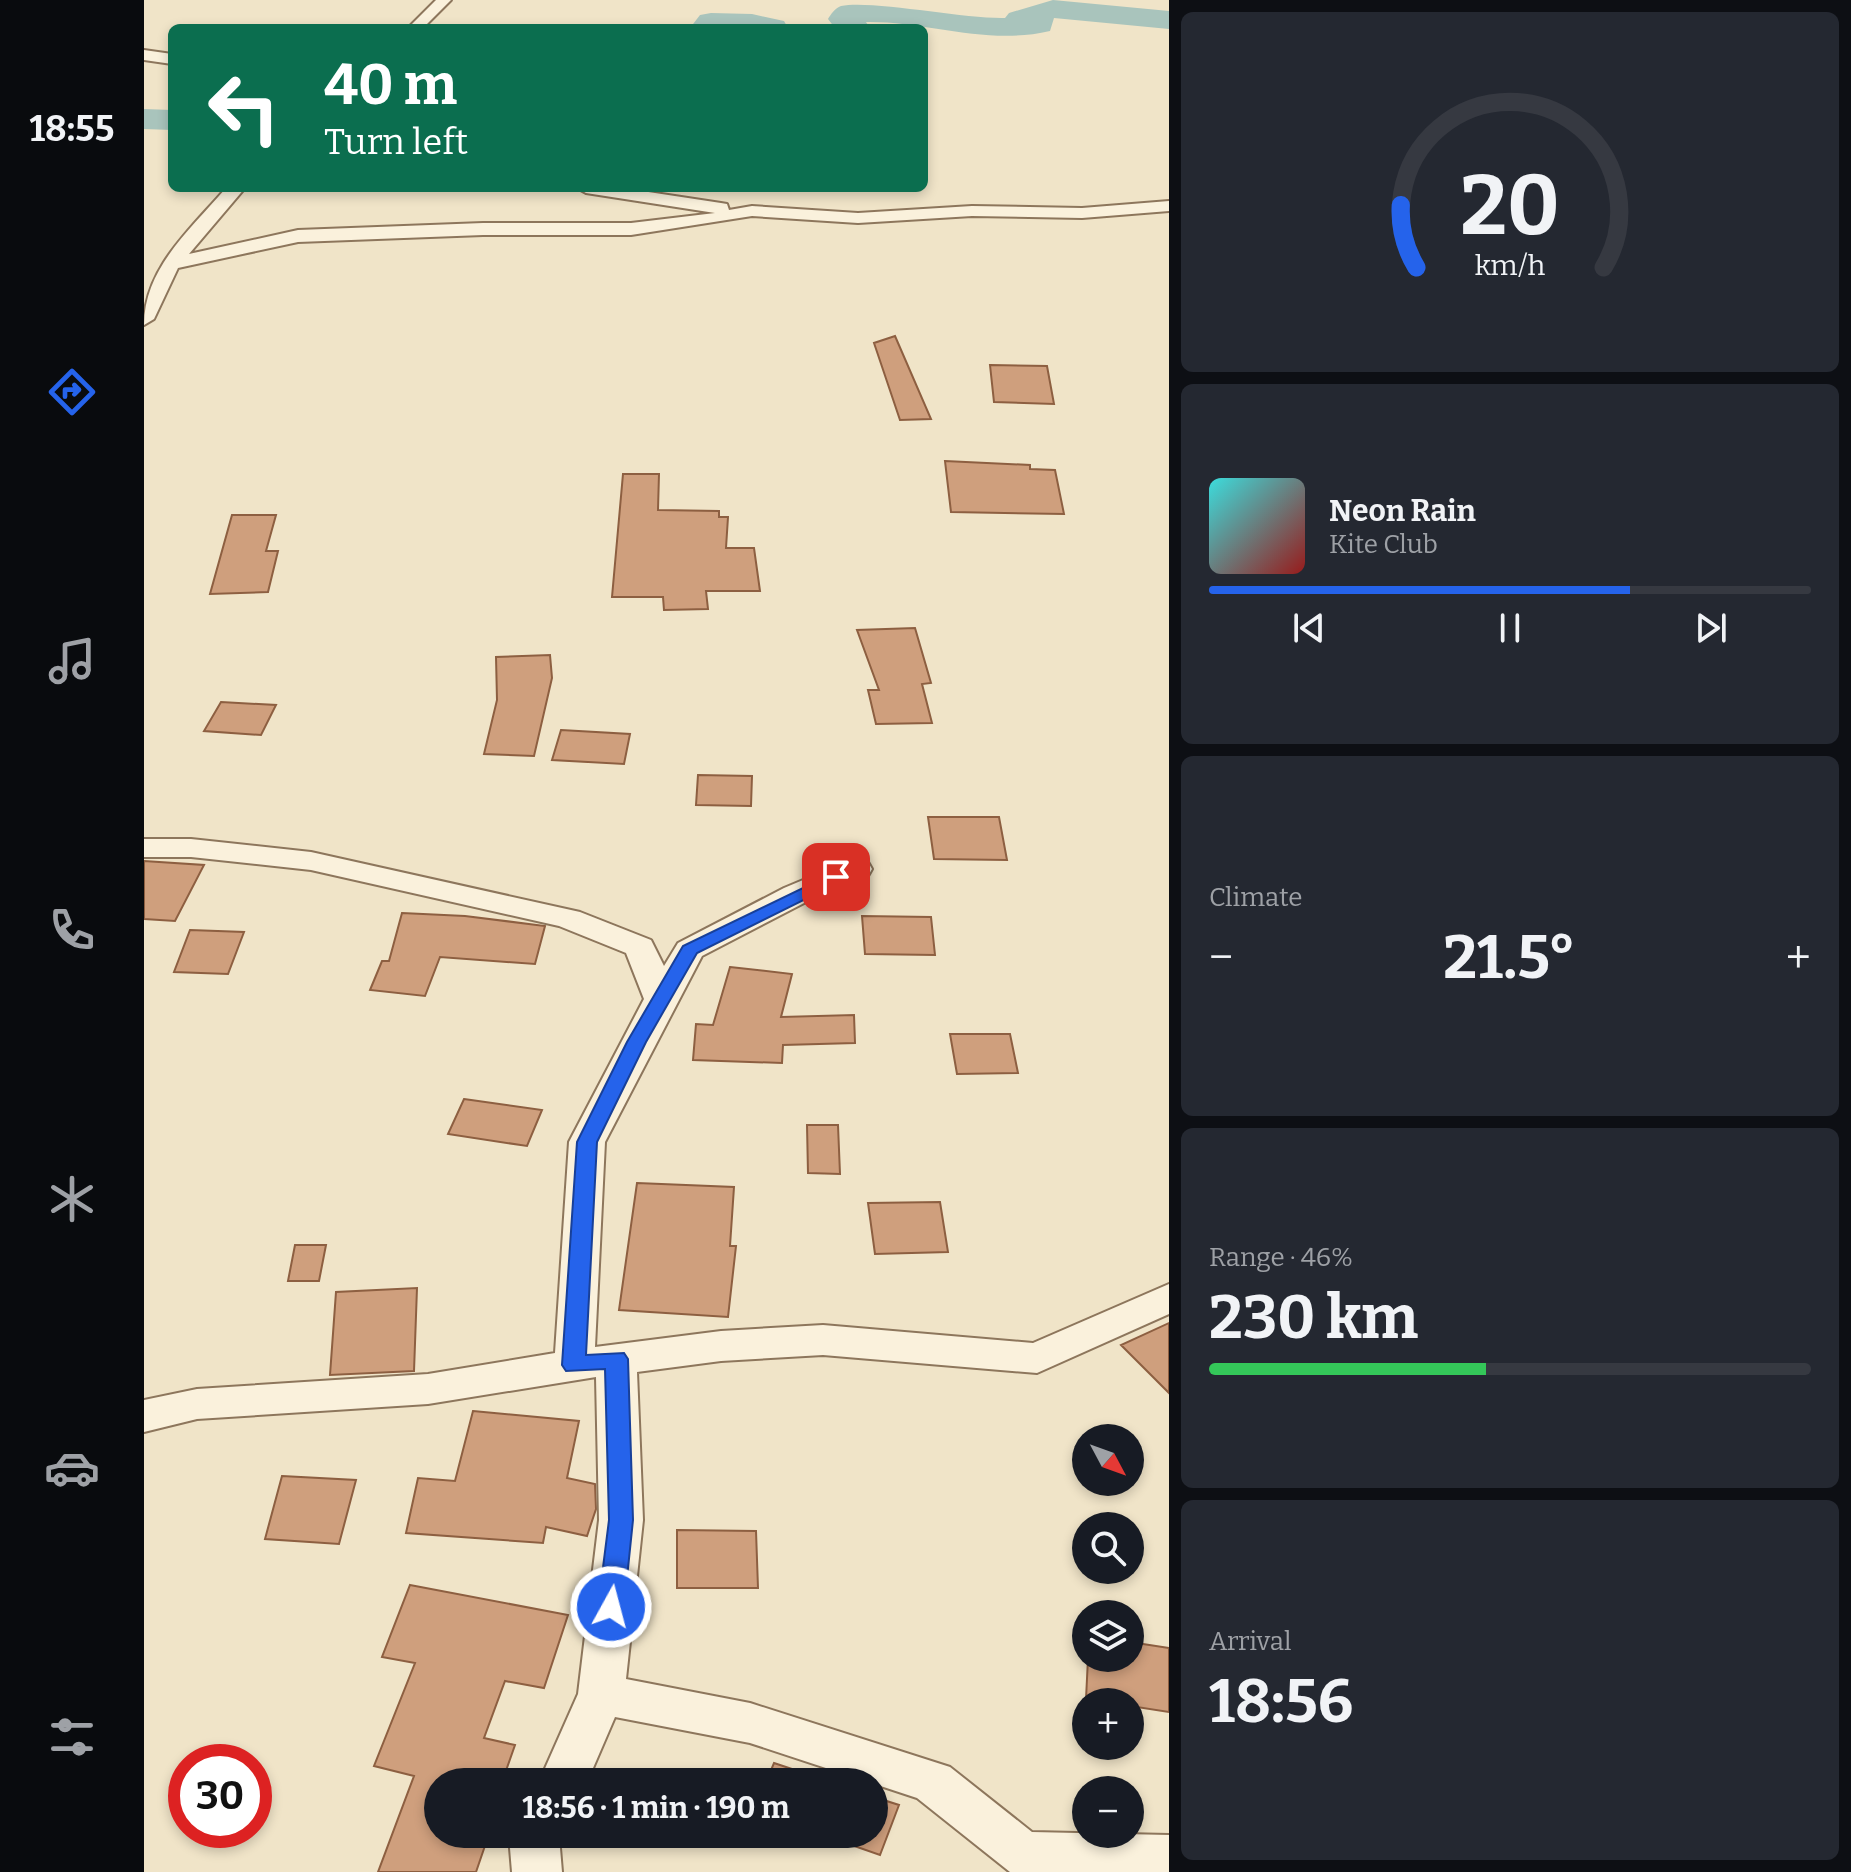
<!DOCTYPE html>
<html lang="en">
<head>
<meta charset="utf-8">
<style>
  :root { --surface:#171b24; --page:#242831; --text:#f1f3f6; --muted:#9ea1a6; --line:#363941; --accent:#2563eb }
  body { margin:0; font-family:Bitter,serif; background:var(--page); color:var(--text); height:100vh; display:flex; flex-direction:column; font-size:30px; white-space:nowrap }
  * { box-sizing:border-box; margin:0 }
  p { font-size:26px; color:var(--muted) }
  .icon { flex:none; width:44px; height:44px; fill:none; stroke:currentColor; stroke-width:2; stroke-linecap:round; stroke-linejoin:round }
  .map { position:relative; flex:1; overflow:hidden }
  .details { display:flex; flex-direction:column; gap:12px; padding:12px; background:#0d0f14; width:682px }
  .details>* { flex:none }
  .hud { position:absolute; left:24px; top:24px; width:760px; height:168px; border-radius:12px; box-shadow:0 4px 12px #0003; background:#0b6e4f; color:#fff; overflow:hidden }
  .needle { width:52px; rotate:131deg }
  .controls { position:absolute; left:928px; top:1424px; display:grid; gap:16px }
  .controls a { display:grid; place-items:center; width:72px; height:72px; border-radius:50%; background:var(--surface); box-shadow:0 4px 12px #0003; font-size:40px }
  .speed { position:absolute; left:24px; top:1744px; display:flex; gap:16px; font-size:40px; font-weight:700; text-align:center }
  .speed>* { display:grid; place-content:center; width:104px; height:104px; border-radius:50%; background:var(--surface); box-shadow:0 4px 12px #0003; line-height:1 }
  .speed .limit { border:12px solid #d22; background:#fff; color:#111 }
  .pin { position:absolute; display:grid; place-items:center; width:68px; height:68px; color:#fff; margin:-34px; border-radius:16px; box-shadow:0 4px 12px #0006 }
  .me { position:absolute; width:88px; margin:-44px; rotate:7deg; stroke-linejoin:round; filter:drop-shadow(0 0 6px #0008) }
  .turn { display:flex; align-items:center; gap:28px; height:168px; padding:0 24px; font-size:36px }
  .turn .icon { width:104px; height:104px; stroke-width:2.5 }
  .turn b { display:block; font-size:56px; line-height:68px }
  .big { font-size:60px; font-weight:700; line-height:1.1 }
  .details .card { flex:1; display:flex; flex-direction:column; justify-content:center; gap:12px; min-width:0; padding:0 28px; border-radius:12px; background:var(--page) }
  .details .dial { align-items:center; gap:0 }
  .dial svg { height:208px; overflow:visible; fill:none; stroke:var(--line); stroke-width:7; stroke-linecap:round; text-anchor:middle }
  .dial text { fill:var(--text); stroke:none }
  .song { display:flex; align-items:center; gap:24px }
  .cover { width:96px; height:96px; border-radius:12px; background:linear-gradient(135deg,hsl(180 70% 55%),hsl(0 70% 35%)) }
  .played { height:8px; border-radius:4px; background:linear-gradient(90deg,var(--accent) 70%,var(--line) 70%) }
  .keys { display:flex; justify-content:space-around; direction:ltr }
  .heat { display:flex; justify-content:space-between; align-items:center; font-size:44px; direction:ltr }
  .charge { height:12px; border-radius:6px; background:linear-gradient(90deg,#34c759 46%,var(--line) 0) }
  .trip { position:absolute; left:280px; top:1768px; width:464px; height:80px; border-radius:40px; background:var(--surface); box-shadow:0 4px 12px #0003; font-weight:700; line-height:80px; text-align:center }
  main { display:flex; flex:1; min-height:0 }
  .tabs { display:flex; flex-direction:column; width:144px; justify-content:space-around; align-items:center; background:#090b0e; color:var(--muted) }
  .tabs .icon { width:56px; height:56px }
  .tabs .selected { color:var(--accent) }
  .tabs b { font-size:36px; color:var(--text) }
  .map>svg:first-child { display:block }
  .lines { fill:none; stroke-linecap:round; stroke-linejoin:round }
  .river { fill:#a9c4bc; fill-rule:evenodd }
  .building { fill:#cf9f7d; stroke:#8d5f41; stroke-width:2 }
  .minor-casing { stroke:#8d765c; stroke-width:4 }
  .minor { fill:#faf1dc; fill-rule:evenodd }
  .route { fill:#2563eb; stroke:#184099; stroke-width:2 }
</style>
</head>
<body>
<main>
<nav class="tabs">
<b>18:55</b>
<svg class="icon selected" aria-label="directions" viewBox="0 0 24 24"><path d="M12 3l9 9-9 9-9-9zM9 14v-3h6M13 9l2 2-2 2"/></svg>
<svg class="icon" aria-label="music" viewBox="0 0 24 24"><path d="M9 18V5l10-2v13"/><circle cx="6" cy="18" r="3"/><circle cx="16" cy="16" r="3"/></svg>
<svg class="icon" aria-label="phone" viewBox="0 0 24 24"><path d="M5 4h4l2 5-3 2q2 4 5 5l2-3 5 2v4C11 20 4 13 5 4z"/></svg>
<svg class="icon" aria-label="climate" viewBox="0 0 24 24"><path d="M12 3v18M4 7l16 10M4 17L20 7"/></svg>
<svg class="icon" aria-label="car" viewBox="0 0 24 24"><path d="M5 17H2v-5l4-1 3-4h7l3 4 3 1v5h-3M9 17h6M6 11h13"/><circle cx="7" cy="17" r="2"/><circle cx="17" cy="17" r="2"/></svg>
<svg class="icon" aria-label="filters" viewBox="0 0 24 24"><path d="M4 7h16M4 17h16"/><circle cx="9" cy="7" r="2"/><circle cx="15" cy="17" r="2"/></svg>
</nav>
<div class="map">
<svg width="1025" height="1872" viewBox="0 0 1025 1872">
  <rect width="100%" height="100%" fill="#f0e4c8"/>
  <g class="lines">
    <path class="river" d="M 909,0 L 1025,11 L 1025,29 L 910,18 L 906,31 C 842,46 785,21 722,22 L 726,28 L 691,28 L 684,19 C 687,14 691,8 697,6 C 729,0 819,19 861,18 L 865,13 Z
      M 567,13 L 608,14 L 640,21 L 644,28 L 546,28 L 556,15 Z
      M 0,109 L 28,110 L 28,130 L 0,129 Z"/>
  </g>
  <path class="building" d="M 751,336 L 787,419 L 756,420 L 730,343 Z
    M 846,365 L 903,366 L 910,404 L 850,402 Z
    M 801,461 L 886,465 L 886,469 L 911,470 L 920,514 L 807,512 Z
    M 479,474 L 515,474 L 514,510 L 575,511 L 575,517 L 584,517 L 582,548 L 610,548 L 616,591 L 562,591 L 564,609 L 520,610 L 519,597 L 468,597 Z
    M 88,515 L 132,515 L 122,551 L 134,551 L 124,592 L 66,594 Z
    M 771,628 L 787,683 L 778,684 L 788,723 L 732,724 L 724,690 L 735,690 L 713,630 Z
    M 406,655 L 408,678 L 390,756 L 340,754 L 353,700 L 352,657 Z
    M 77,702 L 132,705 L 117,735 L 60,731 Z
    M 417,730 L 486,734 L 480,764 L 408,760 Z
    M 554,775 L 608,776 L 607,806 L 552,805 Z
    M 784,817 L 855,817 L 863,860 L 790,859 Z
    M 0,861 L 60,865 L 31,921 L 0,919 Z
    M 258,913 L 321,916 L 401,926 L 391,964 L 296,957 L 281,996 L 226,990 L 238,961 L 245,961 Z
    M 718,916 L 787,917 L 791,955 L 721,954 Z
    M 46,930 L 100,932 L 84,974 L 30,972 Z
    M 586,967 L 648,974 L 637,1017 L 710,1015 L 711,1043 L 639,1045 L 638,1063 L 549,1060 L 552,1024 L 569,1025 Z
    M 806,1034 L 866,1034 L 874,1073 L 813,1074 Z
    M 320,1099 L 398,1110 L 383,1146 L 304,1134 Z
    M 663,1125 L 694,1125 L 696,1174 L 664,1173 Z
    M 493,1183 L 590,1187 L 586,1246 L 592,1246 L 584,1317 L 475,1310 Z
    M 796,1202 L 804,1252 L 731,1254 L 724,1203 Z
    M 151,1245 L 182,1245 L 175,1281 L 144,1281 Z
    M 273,1288 L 270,1371 L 186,1375 L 192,1292 Z
    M 1025,1323 L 1025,1393 L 977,1345 Z
    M 329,1411 L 435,1421 L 423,1478 L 451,1484 L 452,1509 L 443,1536 L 402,1527 L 399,1543 L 262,1533 L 274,1478 L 311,1481 Z
    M 138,1476 L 212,1480 L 195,1544 L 121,1539 Z
    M 533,1530 L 612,1531 L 614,1588 L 533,1588 Z
    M 266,1585 L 424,1615 L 400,1688 L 361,1681 L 340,1738 L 371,1745 L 358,1782 L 294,1782 L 294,1834 L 345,1834 L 332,1872 L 234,1872 L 270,1776 L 230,1766 L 271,1663 L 238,1657 Z
    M 986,1642 L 1025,1648 L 1025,1712 L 986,1706 L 986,1702 L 942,1699 L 944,1658 L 986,1658 Z
    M 630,1763 L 687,1782 L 622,1782 Z
    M 730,1797 L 755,1805 L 736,1855 L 676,1834 L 730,1834 Z"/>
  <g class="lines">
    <defs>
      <path id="minor" d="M 292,0 L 307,0 L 279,28 L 264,28 Z
        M 0,50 L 28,54 L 28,64 L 0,60 Z
        M 82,188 L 101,188 L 45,254 L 154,230 L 339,223 L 487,223 L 571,213 L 442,193 L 433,188 L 478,188 L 577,203 L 583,204 L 585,210 L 608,206 L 714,213 L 828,206 L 938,208 L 1025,201 L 1025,211 L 938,218 L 828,216 L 714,223 L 608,216 L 487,235 L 339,235 L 154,242 L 34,268 L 10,319 L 0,325 C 0,268 47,229 82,188 Z
        M 0,839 L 47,839 L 167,852 L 436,912 L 507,940 L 520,966 L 534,943 L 640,888 L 702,862 L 724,862 L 728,869 L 724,876 L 662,902 L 558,956 L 461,1142 L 451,1347 L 577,1331 L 679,1325 L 889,1343 L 1025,1284 L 1025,1314 L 893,1373 L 679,1355 L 577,1361 L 493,1372 L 499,1520 L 482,1679 L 606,1703 L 806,1767 L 888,1832 L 1025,1835 L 1025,1872 L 866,1872 L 773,1798 L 606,1743 L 471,1717 L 443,1782 L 395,1782 L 434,1694 L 455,1520 L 452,1377 L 284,1404 L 53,1419 L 0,1432 L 0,1400 L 53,1389 L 284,1374 L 411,1353 L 425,1142 L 500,999 L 482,953 L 415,926 L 167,870 L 47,857 L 0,857 Z
        M 372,1834 L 422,1834 L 416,1848 L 418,1872 L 368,1872 L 366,1848 Z"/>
    </defs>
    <use href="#minor" class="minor-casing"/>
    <use href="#minor" class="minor"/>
  </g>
  <path class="route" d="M 692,872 L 698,874 L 698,881 L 553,953 L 502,1042 L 453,1142 L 442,1355 L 480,1353 L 484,1359 L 489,1520 L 480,1607 L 476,1614 L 467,1618 L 458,1614 L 454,1607 L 465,1520 L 461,1369 L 422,1371 L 418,1365 L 433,1142 L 483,1042 L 539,946 Z"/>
</svg>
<div class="controls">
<a><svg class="needle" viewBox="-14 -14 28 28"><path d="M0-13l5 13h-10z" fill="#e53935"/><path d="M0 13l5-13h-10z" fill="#9ea1a6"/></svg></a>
<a><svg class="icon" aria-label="search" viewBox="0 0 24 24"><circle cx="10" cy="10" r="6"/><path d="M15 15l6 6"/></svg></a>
<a><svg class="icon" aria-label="layers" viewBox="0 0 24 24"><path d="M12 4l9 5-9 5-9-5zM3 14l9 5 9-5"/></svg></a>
<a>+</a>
<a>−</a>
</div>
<div class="speed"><div class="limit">30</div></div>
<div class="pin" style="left:692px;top:877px;background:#d93025"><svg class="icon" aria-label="arrive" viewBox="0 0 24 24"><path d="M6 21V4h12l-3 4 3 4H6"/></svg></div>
<svg class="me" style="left:467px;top:1607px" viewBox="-20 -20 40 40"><circle r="17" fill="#2563eb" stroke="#fff" stroke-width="3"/><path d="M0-11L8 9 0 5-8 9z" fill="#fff"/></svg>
<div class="trip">18:56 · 1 min · 190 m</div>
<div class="hud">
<div class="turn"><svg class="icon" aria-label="left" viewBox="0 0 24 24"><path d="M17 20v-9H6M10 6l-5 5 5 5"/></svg><div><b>40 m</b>Turn left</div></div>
</div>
</div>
<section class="details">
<div class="card dial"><svg viewBox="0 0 100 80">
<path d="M14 69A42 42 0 1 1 86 69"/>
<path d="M14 69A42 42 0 0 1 8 45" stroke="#2563eb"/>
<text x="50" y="56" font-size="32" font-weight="700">20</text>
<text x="50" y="72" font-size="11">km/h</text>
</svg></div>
<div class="card">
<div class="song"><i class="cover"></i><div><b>Neon Rain</b><p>Kite Club</p></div></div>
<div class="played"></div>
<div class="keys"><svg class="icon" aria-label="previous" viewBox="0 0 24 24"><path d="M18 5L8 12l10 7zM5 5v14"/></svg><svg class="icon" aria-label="pause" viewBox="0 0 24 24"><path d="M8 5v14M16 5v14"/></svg><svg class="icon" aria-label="next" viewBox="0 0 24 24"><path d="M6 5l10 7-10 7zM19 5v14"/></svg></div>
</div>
<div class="card"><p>Climate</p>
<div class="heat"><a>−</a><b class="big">21.5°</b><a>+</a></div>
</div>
<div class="card"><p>Range · 46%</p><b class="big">230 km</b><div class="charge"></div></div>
<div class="card"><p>Arrival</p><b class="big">18:56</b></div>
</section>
</main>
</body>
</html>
